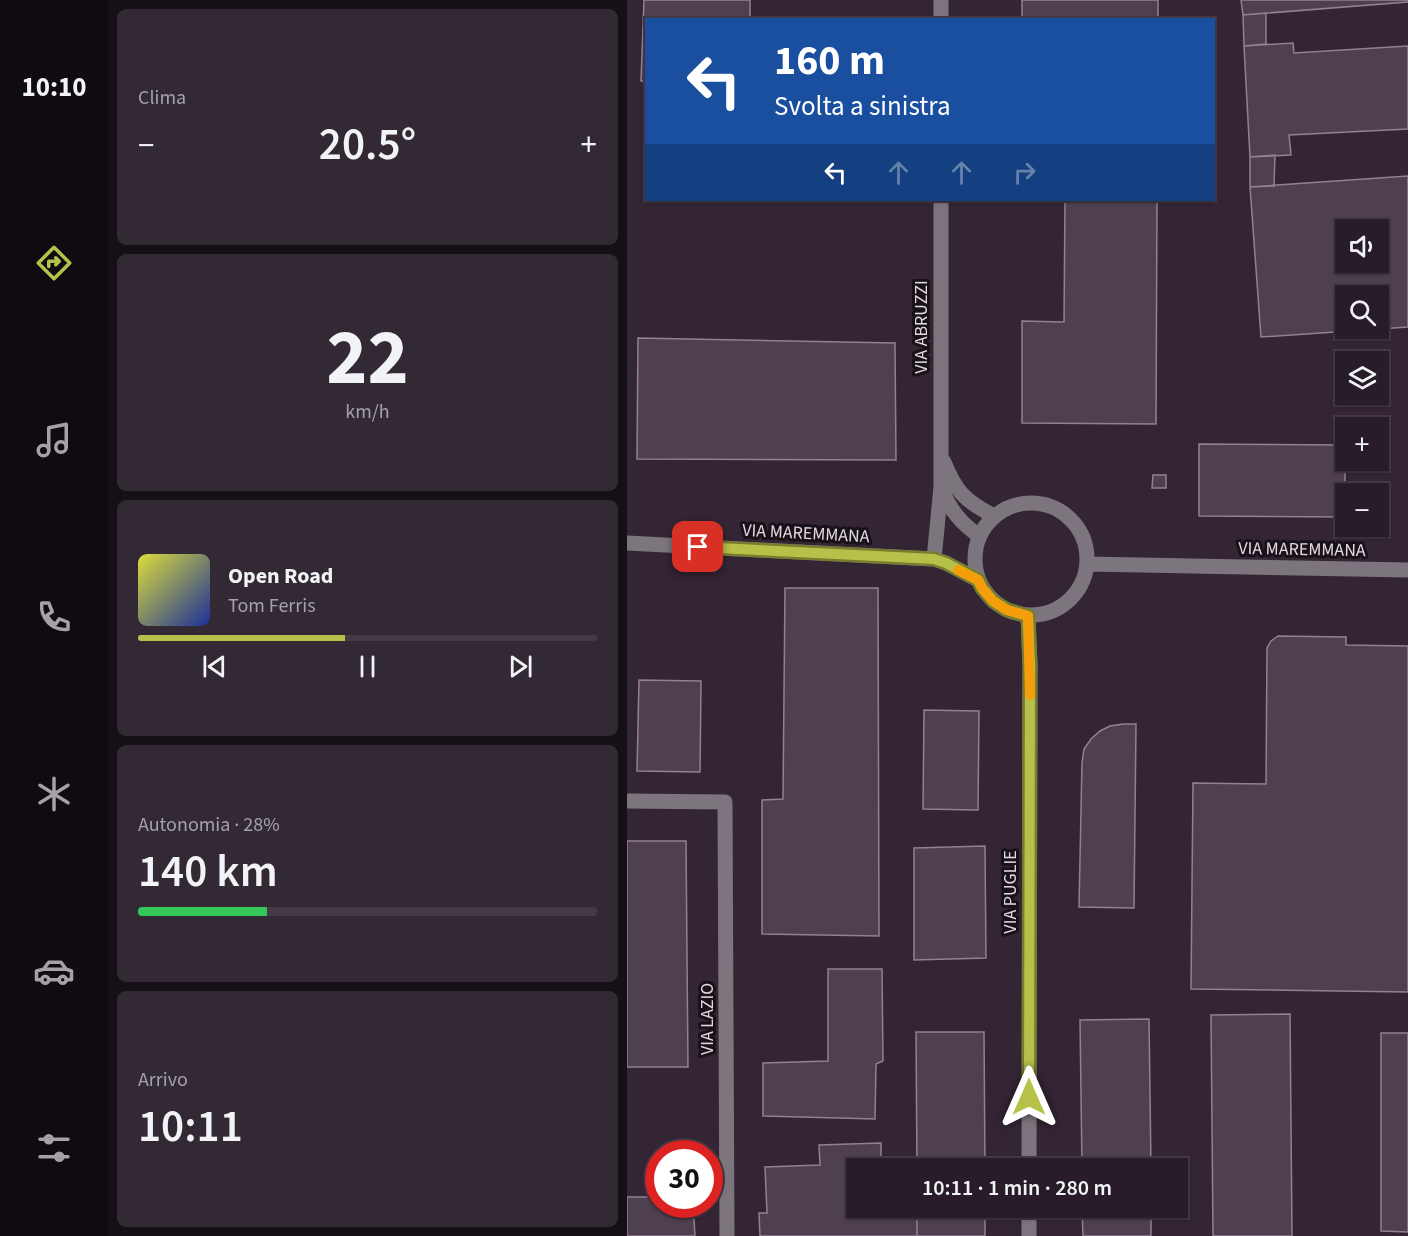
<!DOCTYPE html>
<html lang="it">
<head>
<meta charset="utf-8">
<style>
  :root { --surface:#271c28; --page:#332934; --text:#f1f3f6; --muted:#a4a1a8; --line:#433a45; --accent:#b6c149 }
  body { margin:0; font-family:"Source Sans 3",sans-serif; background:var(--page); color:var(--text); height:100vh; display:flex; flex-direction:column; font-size:22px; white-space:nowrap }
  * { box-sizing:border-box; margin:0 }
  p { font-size:20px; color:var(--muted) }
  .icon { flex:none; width:33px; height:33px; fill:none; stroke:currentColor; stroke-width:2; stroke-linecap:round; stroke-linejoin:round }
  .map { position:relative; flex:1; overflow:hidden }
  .drawer { display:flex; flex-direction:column; gap:9px; padding:9px; background:#150f16; width:519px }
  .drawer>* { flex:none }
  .guide { position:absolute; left:18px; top:18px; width:570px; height:183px; border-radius:0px; box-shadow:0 2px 4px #0004,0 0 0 2px var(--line); background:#1a4fa0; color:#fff; overflow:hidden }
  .controls { position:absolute; left:708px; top:219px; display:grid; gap:12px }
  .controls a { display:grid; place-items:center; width:54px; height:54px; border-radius:0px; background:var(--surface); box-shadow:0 2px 4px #0004,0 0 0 2px var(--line); font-size:30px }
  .speed { position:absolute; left:18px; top:1140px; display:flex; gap:12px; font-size:30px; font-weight:700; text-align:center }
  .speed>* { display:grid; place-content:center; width:78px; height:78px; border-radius:50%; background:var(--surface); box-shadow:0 2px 4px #0004,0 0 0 2px var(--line); line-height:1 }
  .speed .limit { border:9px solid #d22; background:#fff; color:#111 }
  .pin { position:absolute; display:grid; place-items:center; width:51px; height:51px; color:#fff; margin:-26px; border-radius:12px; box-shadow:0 3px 9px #0006 }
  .me { position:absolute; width:66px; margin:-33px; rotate:0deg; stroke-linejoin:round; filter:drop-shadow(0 0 4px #0008) }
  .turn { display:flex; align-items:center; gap:21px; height:126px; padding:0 30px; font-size:27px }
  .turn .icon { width:78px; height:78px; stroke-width:2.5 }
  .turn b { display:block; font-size:42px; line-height:51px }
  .lanes { display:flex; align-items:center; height:57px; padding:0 30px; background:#0003; justify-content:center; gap:30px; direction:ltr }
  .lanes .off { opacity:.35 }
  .big { font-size:45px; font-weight:600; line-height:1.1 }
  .drawer .tile { flex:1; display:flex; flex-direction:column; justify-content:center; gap:9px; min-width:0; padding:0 21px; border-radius:9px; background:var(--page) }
  .drawer .dial { align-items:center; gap:0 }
  .dial b { font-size:78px; line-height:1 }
  .song { display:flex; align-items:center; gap:18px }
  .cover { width:72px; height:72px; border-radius:9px; background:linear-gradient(135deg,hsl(60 70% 55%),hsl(230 70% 35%)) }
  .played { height:6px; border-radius:3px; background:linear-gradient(90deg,var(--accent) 45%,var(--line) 45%) }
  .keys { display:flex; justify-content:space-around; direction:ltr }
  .heat { display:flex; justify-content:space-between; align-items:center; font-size:33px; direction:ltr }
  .charge { height:9px; border-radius:4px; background:linear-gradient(90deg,#34c759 28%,var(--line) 0) }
  .trip { position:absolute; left:219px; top:1158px; width:342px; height:60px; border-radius:0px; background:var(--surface); box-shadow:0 2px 4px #0004,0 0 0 2px var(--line); font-weight:600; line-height:60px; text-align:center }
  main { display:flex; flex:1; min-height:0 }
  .tab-bar { display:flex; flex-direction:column; width:108px; justify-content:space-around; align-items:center; background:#100b10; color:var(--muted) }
  .tab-bar .icon { width:42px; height:42px }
  .tab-bar .on { color:var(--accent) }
  .tab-bar b { font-size:27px; color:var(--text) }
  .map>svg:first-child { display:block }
  .building { fill:#4f4050; stroke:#928093; stroke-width:1.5; fill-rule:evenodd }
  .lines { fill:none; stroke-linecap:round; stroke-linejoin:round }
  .minor { stroke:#7d757e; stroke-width:15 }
  .route-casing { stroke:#767d2f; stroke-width:15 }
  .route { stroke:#b6c149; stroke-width:10 }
  .slow { stroke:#f59e0b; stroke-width:10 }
  .labels { text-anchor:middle; stroke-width:6; stroke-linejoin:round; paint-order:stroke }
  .street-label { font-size:18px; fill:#e1d7e2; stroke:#181118 }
</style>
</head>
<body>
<main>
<nav class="tab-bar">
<b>10:10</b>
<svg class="icon on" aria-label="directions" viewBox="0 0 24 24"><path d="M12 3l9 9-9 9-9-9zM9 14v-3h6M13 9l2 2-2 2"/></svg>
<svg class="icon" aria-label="music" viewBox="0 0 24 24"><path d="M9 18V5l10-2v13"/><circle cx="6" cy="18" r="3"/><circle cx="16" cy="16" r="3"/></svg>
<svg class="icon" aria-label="phone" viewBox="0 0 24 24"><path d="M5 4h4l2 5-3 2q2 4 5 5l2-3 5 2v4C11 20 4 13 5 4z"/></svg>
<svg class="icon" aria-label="climate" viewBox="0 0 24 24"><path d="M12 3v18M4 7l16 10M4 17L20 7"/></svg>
<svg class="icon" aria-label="car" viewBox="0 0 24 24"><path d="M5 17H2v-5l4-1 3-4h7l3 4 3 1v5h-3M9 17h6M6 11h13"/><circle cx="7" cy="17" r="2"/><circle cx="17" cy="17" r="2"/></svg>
<svg class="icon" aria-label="filters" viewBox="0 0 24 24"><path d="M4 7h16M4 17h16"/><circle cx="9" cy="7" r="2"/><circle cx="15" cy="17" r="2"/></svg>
</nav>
<section class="drawer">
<div class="tile"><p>Clima</p>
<div class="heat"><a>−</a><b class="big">20.5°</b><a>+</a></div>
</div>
<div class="tile dial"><b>22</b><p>km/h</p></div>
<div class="tile">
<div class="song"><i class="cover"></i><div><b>Open Road</b><p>Tom Ferris</p></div></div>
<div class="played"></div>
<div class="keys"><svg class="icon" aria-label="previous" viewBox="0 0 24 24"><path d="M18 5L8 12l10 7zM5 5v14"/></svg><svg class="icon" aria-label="pause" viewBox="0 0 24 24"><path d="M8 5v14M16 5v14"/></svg><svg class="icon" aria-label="next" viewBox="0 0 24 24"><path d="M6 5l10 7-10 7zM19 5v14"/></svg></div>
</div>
<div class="tile"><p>Autonomia · 28%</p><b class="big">140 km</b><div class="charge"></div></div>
<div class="tile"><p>Arrivo</p><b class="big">10:11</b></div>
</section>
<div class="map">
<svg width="781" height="1236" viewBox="0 0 781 1236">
  <rect width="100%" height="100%" fill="#342535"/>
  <path class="building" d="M 17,0 L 123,0 L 123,20 L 20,20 L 20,81 L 14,81 Z
    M 395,0 L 531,0 L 531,20 L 395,20 Z
    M 614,0 L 781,0 L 781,2 L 616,15 Z
    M 639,13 L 639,44 L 617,46 L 616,15 Z
    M 666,43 L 667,53 L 781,46 L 781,129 L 662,135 L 664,155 L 623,157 L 617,46 Z
    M 648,155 L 647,186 L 623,187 L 623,157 Z
    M 781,176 L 781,327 L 634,337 L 623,187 ZM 718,230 L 752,230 L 752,262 L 718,262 ZM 718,296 L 752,296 L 752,328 L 718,328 Z
    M 438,200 L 530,200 L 529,424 L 395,423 L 395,321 L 437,322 Z
    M 11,338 L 268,343 L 269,460 L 10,459 Z
    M 572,444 L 718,445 L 718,517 L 572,516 Z
    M 526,475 L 539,475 L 539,488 L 525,488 Z
    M 158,588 L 251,588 L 252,936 L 135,934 L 135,800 L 156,799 Z
    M 651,636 L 719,637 L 719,645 L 781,646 L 781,992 L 564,989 L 566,783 L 639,784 L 640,648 L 644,641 Z
    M 12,680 L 74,681 L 73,772 L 10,771 Z
    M 297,710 L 352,711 L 351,810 L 296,809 Z
    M 496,724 L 509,724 L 507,908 L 452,907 L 455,763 L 457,749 L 464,739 L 473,731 L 483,726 Z
    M 0,841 L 59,841 L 61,1067 L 0,1067 Z
    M 358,846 L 359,958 L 287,960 L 287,848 Z
    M 201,969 L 255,969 L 256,1061 L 249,1064 L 248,1119 L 136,1116 L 136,1063 L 201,1061 Z
    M 663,1014 L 665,1236 L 586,1236 L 584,1015 Z
    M 522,1019 L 524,1168 L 455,1168 L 453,1020 Z
    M 289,1032 L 357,1032 L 358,1168 L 290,1168 Z
    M 754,1033 L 781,1033 L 781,1232 L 754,1231 Z
    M 254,1143 L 254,1162 L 290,1161 L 290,1168 L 230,1168 L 230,1208 L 290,1208 L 290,1236 L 133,1236 L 132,1213 L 140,1213 L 138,1167 L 193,1165 L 192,1145 Z
    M 0,1197 L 32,1197 L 32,1204 L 66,1204 L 68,1236 L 0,1236 Z
    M 290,1208 L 358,1208 L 358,1236 L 290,1236 Z
    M 455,1208 L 524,1208 L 524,1236 L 456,1236 Z"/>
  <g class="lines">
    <path class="minor" d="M 314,0 L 314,20
      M 317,462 C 329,492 338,501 367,516
      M 315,490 C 324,511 333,522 352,536
      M348 559a56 56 0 1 1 112 0a56 56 0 1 1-112 0Z
      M 0,543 L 307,559 L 319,563 L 351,580
      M 307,559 L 314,487 L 314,200
      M 460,564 L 781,570
      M 401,616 L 403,665 L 402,1168
      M 0,801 L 98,802 L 100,1236
      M 402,1236 L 402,1208"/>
  </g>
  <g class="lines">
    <defs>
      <path id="route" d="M 71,547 L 307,559 L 319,563 L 351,580 L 355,588 L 366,601 L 380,610 L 401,616 L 403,665 L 402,1097"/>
    </defs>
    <use href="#route" class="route-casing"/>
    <use href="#route" class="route"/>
    <path class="slow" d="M 331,570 L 351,580 L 355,588 L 366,601 L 380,610 L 401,616 L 403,695"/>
  </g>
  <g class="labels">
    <g class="street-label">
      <text transform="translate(294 327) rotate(-90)" y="6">VIA ABRUZZI</text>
      <text transform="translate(179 533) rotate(3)" y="6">VIA MAREMMANA</text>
      <text transform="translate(675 549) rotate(1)" y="6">VIA MAREMMANA</text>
      <text transform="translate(383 892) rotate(-90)" y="6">VIA PUGLIE</text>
      <text transform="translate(80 1019) rotate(-90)" y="6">VIA LAZIO</text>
    </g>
  </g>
</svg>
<div class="controls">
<a><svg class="icon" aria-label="sound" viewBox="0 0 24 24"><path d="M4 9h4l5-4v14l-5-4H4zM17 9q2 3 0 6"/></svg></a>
<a><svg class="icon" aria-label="search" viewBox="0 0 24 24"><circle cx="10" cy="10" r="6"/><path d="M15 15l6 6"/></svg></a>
<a><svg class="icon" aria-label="layers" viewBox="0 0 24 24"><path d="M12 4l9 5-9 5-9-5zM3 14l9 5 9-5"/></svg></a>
<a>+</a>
<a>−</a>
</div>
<div class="speed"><div class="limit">30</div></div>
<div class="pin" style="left:71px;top:547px;background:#d93025"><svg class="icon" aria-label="arrive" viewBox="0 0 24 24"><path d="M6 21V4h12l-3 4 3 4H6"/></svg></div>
<svg class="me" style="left:402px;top:1097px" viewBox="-20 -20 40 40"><path d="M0-17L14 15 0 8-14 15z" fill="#b6c149" stroke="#fff" stroke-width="4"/></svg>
<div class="trip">10:11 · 1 min · 280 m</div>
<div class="guide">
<div class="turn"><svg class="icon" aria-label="left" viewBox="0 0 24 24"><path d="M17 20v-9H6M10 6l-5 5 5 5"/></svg><div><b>160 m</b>Svolta a sinistra</div></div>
<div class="lanes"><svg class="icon" aria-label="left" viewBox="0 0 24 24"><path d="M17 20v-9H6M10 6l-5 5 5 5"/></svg><svg class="icon off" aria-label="ahead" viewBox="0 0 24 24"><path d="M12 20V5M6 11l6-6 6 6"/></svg><svg class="icon off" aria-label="ahead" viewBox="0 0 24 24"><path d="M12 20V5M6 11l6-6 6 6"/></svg><svg class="icon off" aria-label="right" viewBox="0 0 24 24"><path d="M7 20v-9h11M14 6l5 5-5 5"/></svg></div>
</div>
</div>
</main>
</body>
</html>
